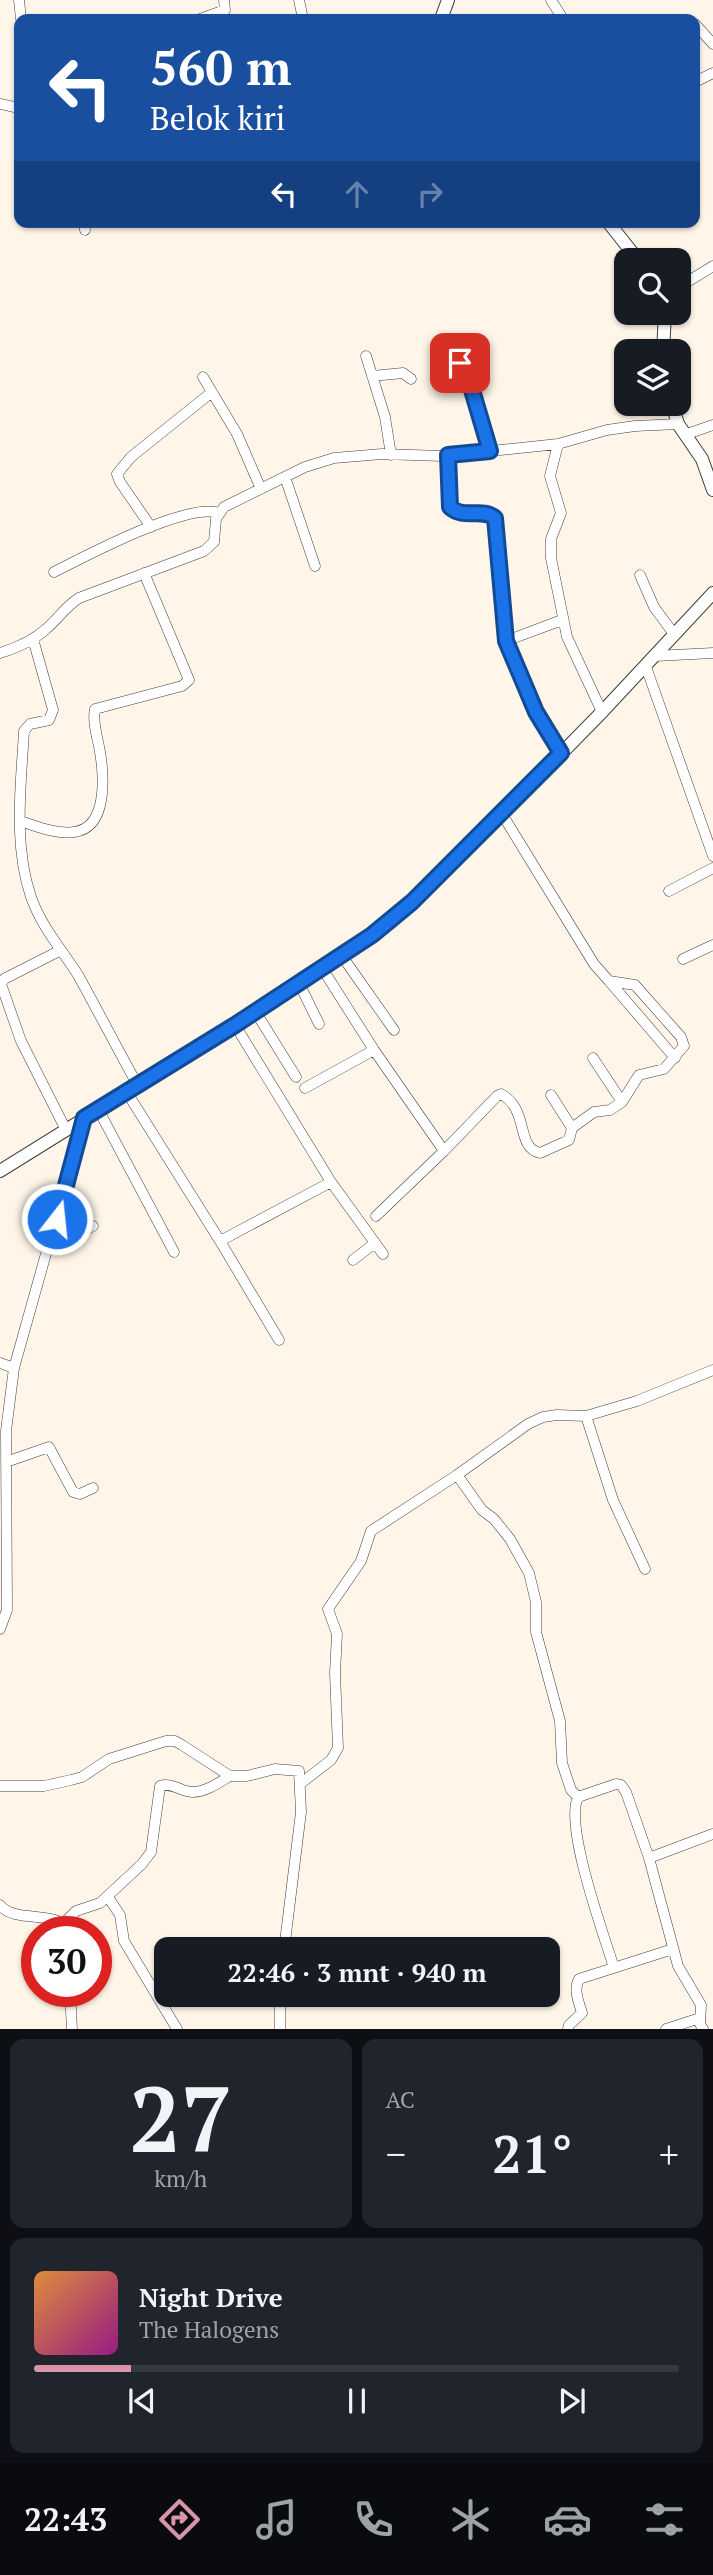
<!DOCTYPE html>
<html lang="id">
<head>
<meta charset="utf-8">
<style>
  :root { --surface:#171b24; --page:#20242c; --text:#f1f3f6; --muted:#9ea1a6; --line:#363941; --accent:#da94aa }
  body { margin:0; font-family:"PT Serif",serif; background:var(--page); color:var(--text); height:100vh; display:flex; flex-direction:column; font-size:26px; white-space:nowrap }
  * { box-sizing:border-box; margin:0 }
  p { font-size:23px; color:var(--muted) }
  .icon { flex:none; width:38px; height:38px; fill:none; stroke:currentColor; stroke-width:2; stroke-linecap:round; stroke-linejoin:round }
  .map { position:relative; height:2029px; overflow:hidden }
  .panel { display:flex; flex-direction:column; gap:10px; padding:10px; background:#0d0f14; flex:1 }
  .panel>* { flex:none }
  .guide { position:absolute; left:14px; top:14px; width:686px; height:214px; border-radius:14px; box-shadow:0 2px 5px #0004; background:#1a4fa0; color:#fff; overflow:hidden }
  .tools { position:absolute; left:614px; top:248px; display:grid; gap:14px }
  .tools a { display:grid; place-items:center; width:77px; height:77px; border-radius:14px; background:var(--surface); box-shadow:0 2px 5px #0004; font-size:35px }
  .speed { position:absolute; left:21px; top:1916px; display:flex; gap:14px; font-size:35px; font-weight:700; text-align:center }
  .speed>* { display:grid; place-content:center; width:91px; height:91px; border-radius:50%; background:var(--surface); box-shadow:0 2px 5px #0004; line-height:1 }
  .speed .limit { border:10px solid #d22; background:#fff; color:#111 }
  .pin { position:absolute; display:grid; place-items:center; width:60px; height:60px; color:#fff; margin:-30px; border-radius:14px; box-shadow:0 4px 10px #0006 }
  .me { position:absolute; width:77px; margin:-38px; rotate:16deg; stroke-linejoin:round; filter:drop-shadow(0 0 5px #0008) }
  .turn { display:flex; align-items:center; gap:24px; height:147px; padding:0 21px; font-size:32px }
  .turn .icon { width:91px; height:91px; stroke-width:2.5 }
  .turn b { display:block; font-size:49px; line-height:60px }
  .lanes { display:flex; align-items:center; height:66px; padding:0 21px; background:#0003; justify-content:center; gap:35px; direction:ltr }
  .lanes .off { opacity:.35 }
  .big { font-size:52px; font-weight:700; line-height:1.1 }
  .panel .widget { flex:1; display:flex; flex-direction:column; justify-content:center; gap:10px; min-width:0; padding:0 24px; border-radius:14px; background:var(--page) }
  .panel .dial { align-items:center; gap:0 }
  .dial b { font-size:91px; line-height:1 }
  .song { display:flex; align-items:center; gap:21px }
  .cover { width:84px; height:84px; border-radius:10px; background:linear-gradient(135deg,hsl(30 70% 55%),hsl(310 70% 35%)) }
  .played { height:7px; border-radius:4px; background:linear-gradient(90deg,var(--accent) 15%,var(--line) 15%) }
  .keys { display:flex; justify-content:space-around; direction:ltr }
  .heat { display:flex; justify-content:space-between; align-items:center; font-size:38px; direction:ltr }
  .panel .tiles { flex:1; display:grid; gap:10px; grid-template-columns:1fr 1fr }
  .widget:last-child { grid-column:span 2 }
  .trip { position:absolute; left:154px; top:1937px; width:406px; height:70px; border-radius:14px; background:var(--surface); box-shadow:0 2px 5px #0004; font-weight:700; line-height:70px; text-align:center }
  .dock { display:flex; height:112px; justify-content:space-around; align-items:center; background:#090b0e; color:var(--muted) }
  .dock .icon { width:49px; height:49px }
  .dock .on { color:var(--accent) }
  .dock b { font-size:32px; color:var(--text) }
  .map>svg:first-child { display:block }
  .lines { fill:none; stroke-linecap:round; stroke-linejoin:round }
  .minor-casing { stroke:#3e3e3e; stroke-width:11 }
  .tertiary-casing { stroke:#3e3e3e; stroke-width:14 }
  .minor { stroke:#fff; stroke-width:10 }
  .tertiary { stroke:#fff; stroke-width:12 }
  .route-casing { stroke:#114b97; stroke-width:18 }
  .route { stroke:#1a73e8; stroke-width:12 }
</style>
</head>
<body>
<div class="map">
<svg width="713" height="2029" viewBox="0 0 713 2029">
  <rect width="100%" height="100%" fill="#fff6e9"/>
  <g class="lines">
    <defs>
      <path id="minor" d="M 19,0 L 21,19
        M 299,0 L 303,19
        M 551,0 L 563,19
        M 200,19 L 225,10 L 224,0
        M 695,24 L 713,44
        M 695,82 L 713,73
        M 0,104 L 19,108
        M 84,222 L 85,230
        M 679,287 L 713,266
        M 366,356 L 385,417 L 391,455
        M 460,363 L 472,390 L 490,451
        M 372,376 L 403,373 L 411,379
        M 203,377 L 237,434 L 261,489
        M 687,434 L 713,425
        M 558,444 L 550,476 L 561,513 L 551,539 L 551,558 L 567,637 L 602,712
        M 448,455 L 450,507 C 464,520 482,507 494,518 L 506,641 L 536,712 L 561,753
        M 285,477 L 315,566
        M 151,527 L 120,482 L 117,474 L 131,457 L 212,392
        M 54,572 C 86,556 187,502 219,513
        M 640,575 L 654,607 L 674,634
        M 33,639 L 53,710 L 49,720 L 30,724 L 24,731 C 21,785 13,844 31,897 C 41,926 62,950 78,975 C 98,1011 117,1048 137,1084
        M 506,641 L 562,620
        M 0,653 C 16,648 33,641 46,629 C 58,619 65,607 79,598 L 204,551 L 214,542 L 216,519 L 224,507 L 305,467 L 334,458 L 382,454 L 442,456 L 558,444 L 607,430 L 635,426 L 678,424
        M 655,656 L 713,653
        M 646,667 L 713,856
        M 20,821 C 36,826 57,835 74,832 C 108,828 104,776 100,752 C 98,739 92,722 95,709 L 182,686 L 189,680 L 144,573
        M 669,891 L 713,868
        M 61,950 L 4,979 L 1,984 L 21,1041 L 66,1130
        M 342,956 L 394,1030
        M 683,959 L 713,945
        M 322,968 L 374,1050 L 444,1151
        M 609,981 L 675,1058
        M 299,983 L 319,1024
        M 255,1011 L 296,1077
        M 235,1025 L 331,1182 L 383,1254
        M 593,1058 L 622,1102
        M 305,1088 L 374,1050
        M 126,1091 L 220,1241 L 279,1340
        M 551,1095 L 572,1128
        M 98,1109 L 174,1252
        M 376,1216 L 444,1151 L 497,1096 L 501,1094 C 530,1110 515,1147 540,1153 L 569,1140 L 572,1128 L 576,1125 L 594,1112 L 610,1110 L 622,1102 L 639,1075 L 664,1069 L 684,1046 L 681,1037 L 635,985 L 609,981 L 594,964 L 502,814
        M 220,1241 L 331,1182
        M 48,1250 L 93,1226
        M 353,1260 L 375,1243
        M 0,1363 L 14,1368
        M 586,1416 L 613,1500 L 645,1569
        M 6,1462 L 49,1447 L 73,1492 L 80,1494 L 93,1488
        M 457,1475 L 482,1510 L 494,1519 L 510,1539 L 529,1573 L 536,1602 L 536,1632 L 560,1721 L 562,1763 L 571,1790 L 578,1797 L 616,1784 L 621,1785 L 626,1792 L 649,1858 L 678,1966 L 701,2005 L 700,2024 L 703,2029
        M 0,1629 L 7,1610 L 6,1431 L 14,1368 L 84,1118
        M 300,1784 L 331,1760 L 338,1748 L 335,1673 L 337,1634 L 328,1609 L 361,1561 L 371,1531 L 457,1475 L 528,1424 L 543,1417 L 557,1415 L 586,1416 L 637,1401 L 713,1370
        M 0,1786 L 44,1786 L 71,1780 L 82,1777 L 109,1759 L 166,1741 L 175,1741 L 182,1745 L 230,1776 L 247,1776 L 275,1769 L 299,1771 L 301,1812 L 284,1950
        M 578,1797 C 564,1826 604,1935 614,1968
        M 649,1858 L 713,1834
        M 108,1897 L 120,1915 L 124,1941 L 177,2029
        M 0,1905 C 11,1920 41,1914 58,1921 L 63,1931
        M 61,1926 L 76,1911 L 100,1903 L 142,1864 L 151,1852 L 160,1786 C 172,1782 181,1792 193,1792 C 206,1792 220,1782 230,1776
        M 70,1992 L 72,2029
        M 280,1995 L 280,2029
        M 568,2029 L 569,2025 L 582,2013 C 579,2002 573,1990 579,1979 L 673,1949
        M 666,2029 L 700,2018"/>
      <path id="tertiary" d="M 441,19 L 448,0
        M 608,222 L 639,261
        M 663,352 L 665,313
        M 672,404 L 678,424 L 702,459 L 713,490
        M 0,1171 L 235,1025 L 342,956 L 398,914 L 502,814 L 602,712 L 713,593"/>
    </defs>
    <use href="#minor" class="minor-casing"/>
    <use href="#tertiary" class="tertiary-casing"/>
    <use href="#minor" class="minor"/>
    <use href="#tertiary" class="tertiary"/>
  </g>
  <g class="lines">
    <defs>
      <path id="route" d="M 57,1219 L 84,1118 L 235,1025 L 372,935 L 412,902 L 561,753 L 536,712 L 506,641 L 495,518 C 482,507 464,520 450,507 L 448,455 L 490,451 L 472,390 L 460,363"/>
    </defs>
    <use href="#route" class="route-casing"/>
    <use href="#route" class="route"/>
  </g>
</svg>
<div class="tools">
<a><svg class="icon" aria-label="search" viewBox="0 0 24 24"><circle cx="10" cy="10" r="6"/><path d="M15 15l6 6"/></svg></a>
<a><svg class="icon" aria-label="layers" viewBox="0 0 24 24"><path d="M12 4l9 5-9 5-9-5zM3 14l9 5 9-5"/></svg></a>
</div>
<div class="speed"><div class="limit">30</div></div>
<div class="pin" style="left:460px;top:363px;background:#d93025"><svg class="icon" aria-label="arrive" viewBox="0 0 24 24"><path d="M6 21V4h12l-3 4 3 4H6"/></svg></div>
<svg class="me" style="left:57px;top:1219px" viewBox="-20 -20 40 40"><circle r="17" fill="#1a73e8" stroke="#fff" stroke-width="3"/><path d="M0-11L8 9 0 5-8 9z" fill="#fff"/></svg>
<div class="trip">22:46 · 3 mnt · 940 m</div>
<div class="guide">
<div class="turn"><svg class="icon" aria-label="left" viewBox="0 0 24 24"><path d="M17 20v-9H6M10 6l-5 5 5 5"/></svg><div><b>560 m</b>Belok kiri</div></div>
<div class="lanes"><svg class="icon" aria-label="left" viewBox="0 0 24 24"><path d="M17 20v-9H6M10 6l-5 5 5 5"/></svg><svg class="icon off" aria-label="ahead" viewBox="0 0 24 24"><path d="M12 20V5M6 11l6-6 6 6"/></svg><svg class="icon off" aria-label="right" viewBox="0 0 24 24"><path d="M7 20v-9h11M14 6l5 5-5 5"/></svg></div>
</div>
</div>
<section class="panel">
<div class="tiles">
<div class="widget dial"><b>27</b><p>km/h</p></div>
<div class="widget"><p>AC</p>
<div class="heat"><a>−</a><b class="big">21°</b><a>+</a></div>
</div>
<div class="widget">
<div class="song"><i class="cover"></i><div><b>Night Drive</b><p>The Halogens</p></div></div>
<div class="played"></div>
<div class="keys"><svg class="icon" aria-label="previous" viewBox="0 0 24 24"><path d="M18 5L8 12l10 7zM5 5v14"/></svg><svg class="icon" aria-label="pause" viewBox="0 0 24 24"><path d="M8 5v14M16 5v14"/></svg><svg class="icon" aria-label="next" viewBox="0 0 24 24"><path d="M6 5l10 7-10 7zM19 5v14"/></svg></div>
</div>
</div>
</section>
<nav class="dock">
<b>22:43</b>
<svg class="icon on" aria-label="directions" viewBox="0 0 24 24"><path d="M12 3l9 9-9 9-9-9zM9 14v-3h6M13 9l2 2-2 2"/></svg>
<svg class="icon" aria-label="music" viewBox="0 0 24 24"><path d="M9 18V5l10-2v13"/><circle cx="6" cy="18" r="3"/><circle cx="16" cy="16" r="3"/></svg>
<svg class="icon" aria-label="phone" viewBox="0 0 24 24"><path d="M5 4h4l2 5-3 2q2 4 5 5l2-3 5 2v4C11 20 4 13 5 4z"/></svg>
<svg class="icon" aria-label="climate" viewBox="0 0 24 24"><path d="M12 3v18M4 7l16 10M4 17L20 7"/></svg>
<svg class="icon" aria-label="car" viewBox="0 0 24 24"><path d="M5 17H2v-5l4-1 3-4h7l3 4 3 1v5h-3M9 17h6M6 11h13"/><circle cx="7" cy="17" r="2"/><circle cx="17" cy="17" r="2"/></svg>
<svg class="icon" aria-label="filters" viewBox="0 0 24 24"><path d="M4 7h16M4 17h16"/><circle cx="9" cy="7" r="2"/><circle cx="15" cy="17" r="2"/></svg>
</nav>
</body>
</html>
